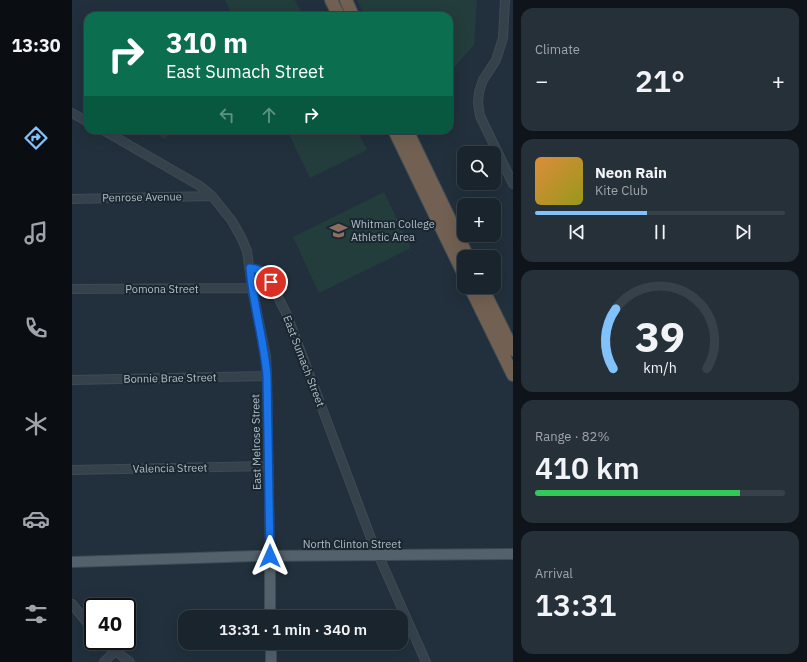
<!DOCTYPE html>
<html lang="en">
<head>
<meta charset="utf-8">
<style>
  :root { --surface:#19242d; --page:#263039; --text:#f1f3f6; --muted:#9fa4aa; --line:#374149; --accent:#82c2fb }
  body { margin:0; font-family:"IBM Plex Sans",sans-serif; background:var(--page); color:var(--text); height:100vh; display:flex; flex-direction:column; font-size:15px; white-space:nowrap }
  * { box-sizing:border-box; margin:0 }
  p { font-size:13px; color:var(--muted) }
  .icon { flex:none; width:22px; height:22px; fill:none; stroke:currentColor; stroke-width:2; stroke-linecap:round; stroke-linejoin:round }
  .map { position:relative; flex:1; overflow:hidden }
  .side { display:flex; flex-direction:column; gap:8px; padding:8px; background:#0e1419; width:294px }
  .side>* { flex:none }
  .top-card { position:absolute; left:12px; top:12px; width:369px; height:122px; border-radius:12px; box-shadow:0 4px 16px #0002,0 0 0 1px var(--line); background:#0b6e4f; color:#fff; overflow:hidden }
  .tools { position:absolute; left:385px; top:146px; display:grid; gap:8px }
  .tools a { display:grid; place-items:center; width:44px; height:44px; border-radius:8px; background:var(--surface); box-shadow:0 4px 16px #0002,0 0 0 1px var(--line); font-size:20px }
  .speed { position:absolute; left:12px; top:598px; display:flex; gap:8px; font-size:20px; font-weight:700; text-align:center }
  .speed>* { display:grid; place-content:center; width:52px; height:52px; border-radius:50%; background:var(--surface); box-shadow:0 4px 16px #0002,0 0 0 1px var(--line); line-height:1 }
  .speed .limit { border:2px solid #111; border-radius:6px; background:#fff; color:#111 }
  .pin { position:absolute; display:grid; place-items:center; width:34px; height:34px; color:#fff; margin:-17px; border:2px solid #fff; border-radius:50%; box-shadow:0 1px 4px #0007 }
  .me { position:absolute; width:44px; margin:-22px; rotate:0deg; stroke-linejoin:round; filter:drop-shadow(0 0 3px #0008) }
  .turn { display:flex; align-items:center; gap:14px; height:84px; padding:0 16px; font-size:18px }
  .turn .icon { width:52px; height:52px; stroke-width:2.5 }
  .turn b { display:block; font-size:28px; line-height:34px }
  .lanes { display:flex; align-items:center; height:38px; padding:0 16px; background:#0003; justify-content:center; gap:20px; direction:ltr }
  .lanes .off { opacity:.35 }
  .big { font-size:30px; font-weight:600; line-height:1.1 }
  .side .widget { flex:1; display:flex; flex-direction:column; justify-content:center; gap:6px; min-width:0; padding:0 14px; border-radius:12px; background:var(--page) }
  .side .dial { align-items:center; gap:0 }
  .dial svg { height:104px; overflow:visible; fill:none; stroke:var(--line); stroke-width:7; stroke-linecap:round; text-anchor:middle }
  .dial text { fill:var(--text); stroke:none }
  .song { display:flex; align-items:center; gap:12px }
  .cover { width:48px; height:48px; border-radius:6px; background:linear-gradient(135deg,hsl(30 70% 55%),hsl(60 70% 35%)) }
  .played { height:4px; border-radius:2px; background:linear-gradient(90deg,var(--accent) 45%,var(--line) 45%) }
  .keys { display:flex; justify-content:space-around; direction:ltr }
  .heat { display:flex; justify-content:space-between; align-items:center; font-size:22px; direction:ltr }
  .charge { height:6px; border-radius:3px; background:linear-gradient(90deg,#34c759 82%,var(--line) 0) }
  .trip { position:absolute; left:106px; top:610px; width:230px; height:40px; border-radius:12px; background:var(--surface); box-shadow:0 4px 16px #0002,0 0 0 1px var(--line); font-weight:600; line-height:40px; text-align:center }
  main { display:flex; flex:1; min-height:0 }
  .menu { display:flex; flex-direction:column; width:72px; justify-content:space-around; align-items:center; background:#0a0e12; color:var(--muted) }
  .menu .icon { width:28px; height:28px }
  .menu .on { color:var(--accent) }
  .menu b { font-size:18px; color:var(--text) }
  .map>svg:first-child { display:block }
  .green { fill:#233d3c }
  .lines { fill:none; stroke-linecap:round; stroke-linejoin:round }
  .minor-casing { stroke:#3e4b55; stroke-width:10 }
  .major-casing { stroke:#3e4b55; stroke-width:12 }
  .highway-casing { stroke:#404d56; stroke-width:14 }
  .minor { stroke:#35424c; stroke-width:8 }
  .major { stroke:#53616c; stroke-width:10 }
  .highway { stroke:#726152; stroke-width:12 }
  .route-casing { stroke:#114b97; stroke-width:10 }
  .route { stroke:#1a73e8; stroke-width:7 }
  .labels { text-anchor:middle; stroke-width:4; stroke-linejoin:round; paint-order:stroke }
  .street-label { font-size:11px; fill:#b0bdc8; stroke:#1b2730 }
  .poi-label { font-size:11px; fill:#b0bdc8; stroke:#1b2730; text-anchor:start }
</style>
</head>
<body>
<main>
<nav class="menu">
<b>13:30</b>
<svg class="icon on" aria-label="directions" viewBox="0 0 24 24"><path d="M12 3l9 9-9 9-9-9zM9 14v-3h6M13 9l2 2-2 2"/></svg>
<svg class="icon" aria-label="music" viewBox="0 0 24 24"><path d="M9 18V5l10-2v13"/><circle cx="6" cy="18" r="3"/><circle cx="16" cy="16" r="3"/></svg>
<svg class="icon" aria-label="phone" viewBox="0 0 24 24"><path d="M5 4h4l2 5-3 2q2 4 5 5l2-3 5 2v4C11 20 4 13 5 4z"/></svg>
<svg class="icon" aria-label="climate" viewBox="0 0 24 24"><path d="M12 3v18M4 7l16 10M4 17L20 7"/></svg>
<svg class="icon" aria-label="car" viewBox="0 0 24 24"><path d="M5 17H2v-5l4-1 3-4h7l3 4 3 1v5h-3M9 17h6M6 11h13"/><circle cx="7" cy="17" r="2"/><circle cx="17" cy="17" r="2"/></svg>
<svg class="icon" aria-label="filters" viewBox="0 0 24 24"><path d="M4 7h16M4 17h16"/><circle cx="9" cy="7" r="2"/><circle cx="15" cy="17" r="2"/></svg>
</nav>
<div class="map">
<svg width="441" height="662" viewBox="0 0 441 662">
  <rect width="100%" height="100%" fill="#21303c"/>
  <path class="green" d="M 153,0 L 223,0 L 231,16 L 161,16 Z
    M 285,0 L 405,0 L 402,45 L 377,73 L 377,16 L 293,16 Z
    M 78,130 L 98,130 L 93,139 Z
    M 215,130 L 285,130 L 295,150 L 238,178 Z
    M 312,192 L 339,248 L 247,293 L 221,237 Z"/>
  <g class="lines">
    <defs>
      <path id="minor" d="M 433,0 L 431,38 L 424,60 L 411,80 L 407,92 L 406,103 L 408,116 L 441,184
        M 0,113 L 16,122
        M 31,130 L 128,186 L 140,196 L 160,221 L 170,239 L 175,251 L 180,288 L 194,356 L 195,376 L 198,556
        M 0,199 L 140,196
        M 178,268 L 187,270 L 195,275 L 215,315 L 300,541 L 354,662
        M 0,289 L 180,288
        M 0,380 L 195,376
        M 0,470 L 197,466
        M 0,604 L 21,630
        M 32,641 L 43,651 L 58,662
        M 32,662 L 43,651"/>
      <path id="major" d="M 198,556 L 198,617
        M 0,562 L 184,556 L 441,554
        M 199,643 L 199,662"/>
      <path id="highway" d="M 259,0 L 267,16
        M 274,0 L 281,16
        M 322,130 L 392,275
        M 335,130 L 396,257
        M 398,287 L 441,375
        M 410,287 L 441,350"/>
    </defs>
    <use href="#minor" class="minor-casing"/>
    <use href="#major" class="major-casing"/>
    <use href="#highway" class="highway-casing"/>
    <use href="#minor" class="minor"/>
    <use href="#major" class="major"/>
    <use href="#highway" class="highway"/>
  </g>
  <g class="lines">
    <defs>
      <path id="route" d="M 198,556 L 195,376 C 192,340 181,305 178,268 C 188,269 194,273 199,282"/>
    </defs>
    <use href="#route" class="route-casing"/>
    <use href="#route" class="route"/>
  </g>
  <defs>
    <symbol id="university-bare" viewBox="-9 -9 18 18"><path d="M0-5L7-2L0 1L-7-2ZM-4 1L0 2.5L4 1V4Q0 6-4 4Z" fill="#8d6e63" stroke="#1b2730" stroke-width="2.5" paint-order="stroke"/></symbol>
  </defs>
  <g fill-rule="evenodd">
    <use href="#university-bare" x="254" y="218" width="25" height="25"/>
  </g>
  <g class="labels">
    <g class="street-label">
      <text transform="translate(70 197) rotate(-1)" y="4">Penrose Avenue</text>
      <text x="90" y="293">Pomona Street</text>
      <text transform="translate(232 361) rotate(69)" y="4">East Sumach Street</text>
      <text transform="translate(98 378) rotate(-1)" y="4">Bonnie Brae Street</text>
      <text transform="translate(184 442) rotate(-91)" y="4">East Melrose Street</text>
      <text transform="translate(98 468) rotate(-1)" y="4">Valencia Street</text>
      <text x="280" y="548">North Clinton Street</text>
    </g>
    <g class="poi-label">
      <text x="279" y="228">Whitman College<tspan x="279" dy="13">Athletic Area</tspan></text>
    </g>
  </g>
</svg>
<div class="tools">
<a><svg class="icon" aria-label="search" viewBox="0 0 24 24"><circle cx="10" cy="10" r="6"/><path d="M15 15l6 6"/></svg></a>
<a>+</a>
<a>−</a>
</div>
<div class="speed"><div class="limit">40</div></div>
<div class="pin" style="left:199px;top:282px;background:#d93025"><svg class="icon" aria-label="arrive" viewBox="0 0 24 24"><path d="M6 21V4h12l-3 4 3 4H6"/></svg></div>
<svg class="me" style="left:198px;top:556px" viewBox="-20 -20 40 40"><path d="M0-17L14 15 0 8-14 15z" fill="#1a73e8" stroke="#fff" stroke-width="4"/></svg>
<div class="trip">13:31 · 1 min · 340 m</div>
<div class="top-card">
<div class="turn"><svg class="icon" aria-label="right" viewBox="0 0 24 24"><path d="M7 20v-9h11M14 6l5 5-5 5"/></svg><div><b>310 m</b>East Sumach Street</div></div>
<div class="lanes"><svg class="icon off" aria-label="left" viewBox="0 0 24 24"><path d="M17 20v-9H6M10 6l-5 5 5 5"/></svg><svg class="icon off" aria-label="ahead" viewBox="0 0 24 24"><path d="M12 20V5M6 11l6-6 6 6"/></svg><svg class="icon" aria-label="right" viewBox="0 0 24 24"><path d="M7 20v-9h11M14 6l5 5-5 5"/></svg></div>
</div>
</div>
<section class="side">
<div class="widget"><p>Climate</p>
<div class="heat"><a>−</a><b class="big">21°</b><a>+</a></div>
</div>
<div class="widget">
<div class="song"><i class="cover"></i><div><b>Neon Rain</b><p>Kite Club</p></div></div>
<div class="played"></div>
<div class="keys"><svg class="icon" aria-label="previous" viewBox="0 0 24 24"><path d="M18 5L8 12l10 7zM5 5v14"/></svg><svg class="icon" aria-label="pause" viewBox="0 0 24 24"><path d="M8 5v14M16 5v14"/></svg><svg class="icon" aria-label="next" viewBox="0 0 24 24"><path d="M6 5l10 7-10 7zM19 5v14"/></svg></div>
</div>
<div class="widget dial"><svg viewBox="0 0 100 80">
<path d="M14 69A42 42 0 1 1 86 69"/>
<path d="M14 69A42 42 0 0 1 16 23" stroke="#82c2fb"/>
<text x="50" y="56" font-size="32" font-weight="700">39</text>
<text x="50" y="72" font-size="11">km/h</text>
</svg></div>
<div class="widget"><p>Range · 82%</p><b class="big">410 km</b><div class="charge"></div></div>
<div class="widget"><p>Arrival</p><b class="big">13:31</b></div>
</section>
</main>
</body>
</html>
